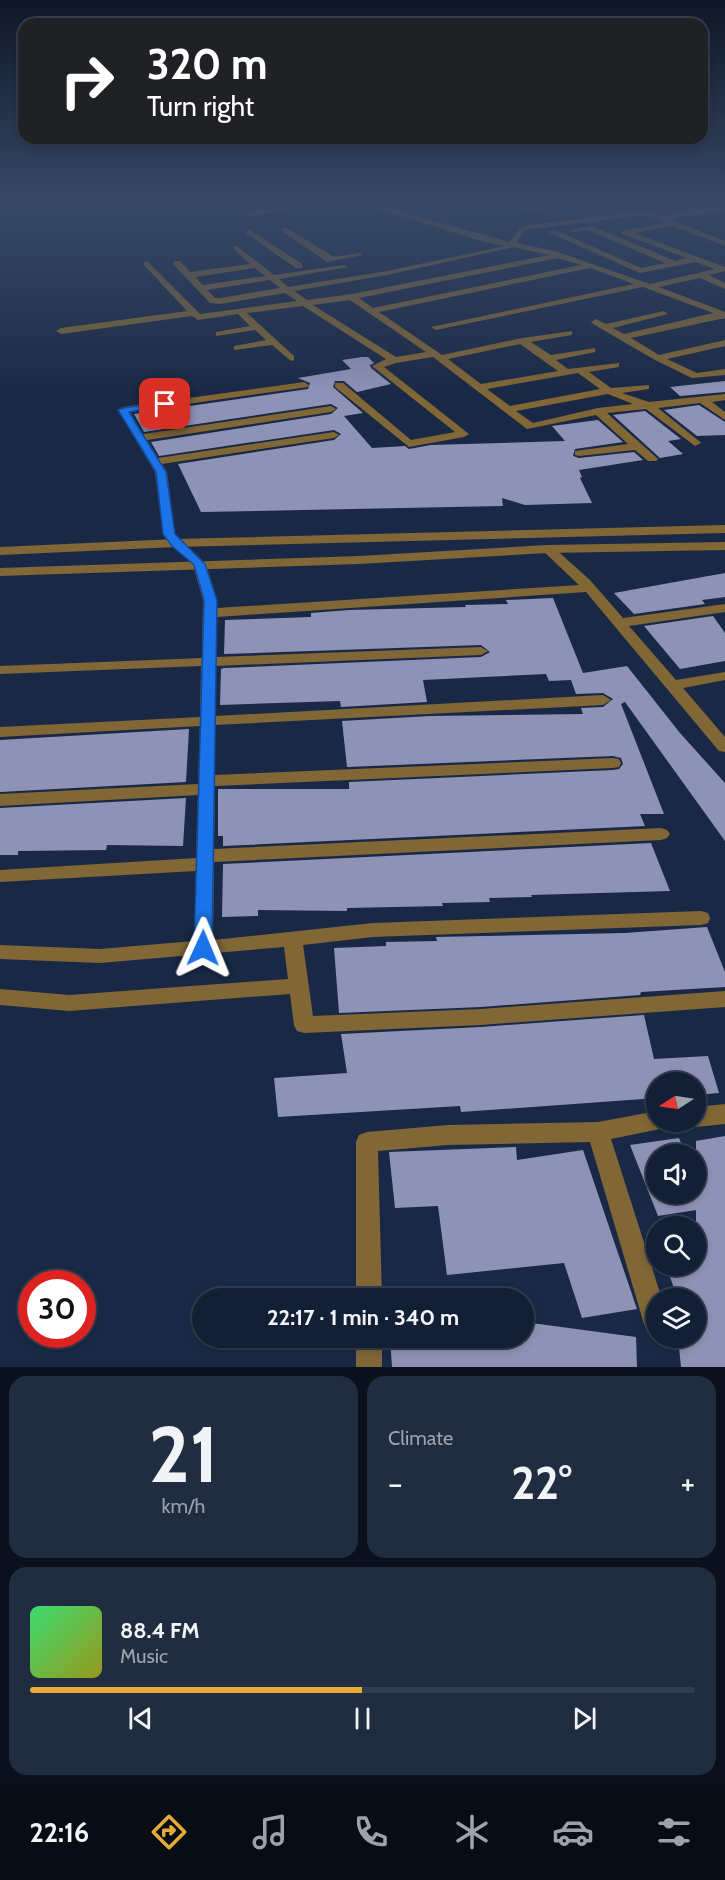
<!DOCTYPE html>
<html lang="en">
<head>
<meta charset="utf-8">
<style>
  :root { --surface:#131f34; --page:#202c40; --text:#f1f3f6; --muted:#9da2ac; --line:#323d4f; --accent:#e6ac36 }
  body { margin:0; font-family:Cabin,sans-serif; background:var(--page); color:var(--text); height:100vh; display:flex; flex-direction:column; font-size:22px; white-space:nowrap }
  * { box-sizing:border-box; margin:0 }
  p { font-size:20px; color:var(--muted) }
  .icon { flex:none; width:33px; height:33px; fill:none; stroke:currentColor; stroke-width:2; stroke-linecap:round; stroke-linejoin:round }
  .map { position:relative; height:1367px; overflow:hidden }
  .side { display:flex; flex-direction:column; gap:9px; padding:9px; background:#0a111d; flex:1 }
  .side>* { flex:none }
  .guide { position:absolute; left:18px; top:18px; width:690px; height:126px; border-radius:18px; box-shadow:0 3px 9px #0003,0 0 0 2px var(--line); background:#202124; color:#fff; overflow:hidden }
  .needle { width:39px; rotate:258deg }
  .buttons { position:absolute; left:646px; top:1072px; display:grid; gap:12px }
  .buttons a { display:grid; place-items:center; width:60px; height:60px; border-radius:50%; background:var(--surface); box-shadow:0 3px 9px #0003,0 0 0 2px var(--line); font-size:30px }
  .speed { position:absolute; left:18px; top:1270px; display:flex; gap:12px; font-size:30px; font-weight:700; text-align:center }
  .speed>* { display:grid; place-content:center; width:78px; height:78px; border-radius:50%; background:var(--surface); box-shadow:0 3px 9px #0003,0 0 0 2px var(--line); line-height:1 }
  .speed .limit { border:9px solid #d22; background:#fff; color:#111 }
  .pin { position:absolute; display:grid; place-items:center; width:51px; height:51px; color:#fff; margin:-26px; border-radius:12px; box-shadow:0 3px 9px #0006 }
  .me { position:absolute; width:66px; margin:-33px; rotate:1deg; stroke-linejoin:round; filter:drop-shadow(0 0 4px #0008) }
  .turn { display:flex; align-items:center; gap:21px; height:126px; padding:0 30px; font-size:27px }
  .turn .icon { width:78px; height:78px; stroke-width:2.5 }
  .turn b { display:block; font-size:42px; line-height:51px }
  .big { font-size:45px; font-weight:700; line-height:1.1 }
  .side .widget { flex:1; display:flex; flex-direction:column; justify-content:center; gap:9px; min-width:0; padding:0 21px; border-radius:18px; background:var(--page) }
  .side .dial { align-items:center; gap:0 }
  .dial b { font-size:78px; line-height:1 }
  .song { display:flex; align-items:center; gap:18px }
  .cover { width:72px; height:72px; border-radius:9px; background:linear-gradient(135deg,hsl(140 70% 55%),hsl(60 70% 35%)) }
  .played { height:6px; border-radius:3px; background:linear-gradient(90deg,var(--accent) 50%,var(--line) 50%) }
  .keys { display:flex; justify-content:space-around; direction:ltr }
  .heat { display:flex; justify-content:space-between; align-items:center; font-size:33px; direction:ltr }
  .side .tiles { flex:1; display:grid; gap:9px; grid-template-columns:1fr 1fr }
  .widget:last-child { grid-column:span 2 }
  .trip { position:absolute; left:192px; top:1288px; width:342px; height:60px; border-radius:30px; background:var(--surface); box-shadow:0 3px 9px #0003,0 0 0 2px var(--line); font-weight:700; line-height:60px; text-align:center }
  .tab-bar { display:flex; height:96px; justify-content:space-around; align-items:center; background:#080c15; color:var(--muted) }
  .tab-bar .icon { width:42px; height:42px }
  .tab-bar .on { color:var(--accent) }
  .tab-bar b { font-size:27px; color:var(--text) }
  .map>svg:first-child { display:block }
  .building { fill:#8f92b7 }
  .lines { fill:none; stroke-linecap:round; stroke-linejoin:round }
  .minor { fill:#816636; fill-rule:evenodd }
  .tertiary { fill:#816636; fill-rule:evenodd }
  .route { fill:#1a73e8; stroke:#114b97; stroke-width:1.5 }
</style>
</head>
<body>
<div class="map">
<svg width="725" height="1367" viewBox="0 0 725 1367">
  <rect width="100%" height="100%" fill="#192945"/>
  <path class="building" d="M 362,357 L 368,357 L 374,363 L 370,365 L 371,368 L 391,384 L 357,392 L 344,381 L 335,381 L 333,387 L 363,413 L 344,416 L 372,448 L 405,446 L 409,449 L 431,445 L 565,441 L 552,426 L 598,420 L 623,442 L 575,449 L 573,456 L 579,458 L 634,452 L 643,460 L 579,470 L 582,477 L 580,478 L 592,503 L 525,505 L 502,498 L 503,506 L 201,512 L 178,464 L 334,440 L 341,434 L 334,430 L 159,456 L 151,442 L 331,414 L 338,408 L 331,404 L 144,432 L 134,414 L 308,389 L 310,383 L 298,378 L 351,369 L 342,360 Z
    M 725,381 L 725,392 L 680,396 L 670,387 Z
    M 699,405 L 725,422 L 725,435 L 697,436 L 664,410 Z
    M 645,411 L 681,439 L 668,441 L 683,454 L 660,458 L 613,415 Z
    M 725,573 L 725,597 L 702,600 L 705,604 L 634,614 L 614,593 Z
    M 553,598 L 583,673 L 627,666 L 680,733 L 725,783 L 725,841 L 625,702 L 621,704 L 664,814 L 640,814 L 645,826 L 223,846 L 223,836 L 218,836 L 218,789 L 349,789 L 349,782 L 613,770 L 619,769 L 623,764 L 621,758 L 613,756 L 347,767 L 342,721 L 430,716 L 583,714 L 581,708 L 603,707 L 613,699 L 603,693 L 576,694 L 571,680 L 549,681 L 546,674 L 423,680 L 427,702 L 341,707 L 340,701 L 220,705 L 221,669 L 224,668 L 481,657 L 490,652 L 481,645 L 224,654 L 225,620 L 311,617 L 311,613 L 349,610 L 466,607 L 465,605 L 508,604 L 506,600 Z
    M 713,616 L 725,633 L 725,661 L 680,669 L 644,626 Z
    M 189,729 L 186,782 L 0,792 L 0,740 Z
    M 186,798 L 183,846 L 107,845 L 106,850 L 18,851 L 18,855 L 0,855 L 0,808 Z
    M 651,843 L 670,891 L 531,895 L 532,897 L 489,898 L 490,902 L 442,903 L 443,906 L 347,908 L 347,911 L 258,910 L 258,916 L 222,917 L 223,864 Z
    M 707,927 L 725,972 L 725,987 L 641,992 L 640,995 L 481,1007 L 339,1013 L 334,948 L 386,946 L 386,942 L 437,941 L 436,937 L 625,933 Z
    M 644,1015 L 654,1059 L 708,1056 L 719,1093 L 696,1095 L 696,1083 L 657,1083 L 657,1098 L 461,1112 L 460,1106 L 278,1117 L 274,1078 L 347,1073 L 341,1034 L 481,1027 Z
    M 725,1136 L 725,1367 L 681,1367 L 678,1338 L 696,1338 L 696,1299 L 678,1299 L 666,1266 L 696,1266 L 696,1210 L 658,1216 L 630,1145 L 679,1138 L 686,1155 L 657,1155 L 657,1194 L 696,1194 L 696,1141 Z
    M 516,1147 L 517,1160 L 583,1150 L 637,1309 L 582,1318 L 564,1263 L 447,1275 L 438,1206 L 395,1208 L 389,1152 Z
    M 524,1322 L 636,1337 L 637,1367 L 392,1367 L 390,1338 L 524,1338 Z"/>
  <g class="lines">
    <path class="minor" d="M 299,204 L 314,204 L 250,216 L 246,214 Z
      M 363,204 L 373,204 L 509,242 L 522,226 L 646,211 L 659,216 L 725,206 L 725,210 L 668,219 L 725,241 L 725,246 L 673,226 L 634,233 L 725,267 L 725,271 L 709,275 L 725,283 L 725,289 L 700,278 L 659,287 L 725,312 L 725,318 L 631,338 L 659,355 L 725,340 L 725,346 L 667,359 L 697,373 L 725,369 L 725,375 L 692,378 L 655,360 L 593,324 L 591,322 L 596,319 L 606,324 L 664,311 L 668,314 L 613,328 L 624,334 L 713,313 L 643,287 L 436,330 L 431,327 L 634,284 L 590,268 L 379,312 L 442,355 L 522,338 L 572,331 L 572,335 L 531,342 L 551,355 L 595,348 L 595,352 L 556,360 L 568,369 L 619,363 L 619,367 L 589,372 L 611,388 L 649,385 L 649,389 L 622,393 L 649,402 L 725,394 L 725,400 L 712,402 L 725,412 L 725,420 L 700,403 L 658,408 L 699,441 L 701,443 L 695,446 L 646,409 L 607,413 L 658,459 L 656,461 L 648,461 L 635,450 L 579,456 L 575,455 L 575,451 L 628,444 L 596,415 L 527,429 L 433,357 L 396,363 L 384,367 L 469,434 L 464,437 L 409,447 L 335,387 L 335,383 L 343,383 L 411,440 L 455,432 L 372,366 L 386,359 L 303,306 L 247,313 L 294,356 L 294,360 L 291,361 L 272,345 L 234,350 L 234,346 L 266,340 L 255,330 L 216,336 L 216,332 L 250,326 L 238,314 L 198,320 L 192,316 L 61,334 L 56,331 L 61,328 L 187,311 L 144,265 L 143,263 L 147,261 L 200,314 L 297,301 L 285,293 L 220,304 L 210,303 L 174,265 L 174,261 L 180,261 L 190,272 L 250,264 L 234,250 L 234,246 L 237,246 L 274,275 L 344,265 L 348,267 L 279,279 L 288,287 L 387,271 L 505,246 L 481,241 ZM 645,215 L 665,223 L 625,230 L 621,232 L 622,234 L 687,258 L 675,261 L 592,226 L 569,230 L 573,232 L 588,230 L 665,263 L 641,268 L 555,230 L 548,232 L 640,273 L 695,262 L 715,269 L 650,284 L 555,251 L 516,243 L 525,230 ZM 514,247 L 549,255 L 352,294 L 307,300 L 294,291 L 387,275 ZM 558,258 L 581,265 L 373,308 L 359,298 ZM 255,268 L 265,276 L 203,285 L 195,277 ZM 270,280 L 280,288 L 220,298 L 215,298 L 207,290 ZM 350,300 L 426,352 L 396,357 L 313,305 ZM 520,344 L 558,371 L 481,384 L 448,359 ZM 578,373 L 600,389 L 510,406 L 487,389 ZM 608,394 L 633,404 L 598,408 L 533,423 L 516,411 Z
      M 567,204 L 595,204 L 525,211 L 521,209 Z
      M 285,227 L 334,257 L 359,253 L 363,255 L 327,262 L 282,231 L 281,229 Z
      M 250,230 L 302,264 L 302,268 L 296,268 L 247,234 L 246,232 Z
      M 304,382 L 309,385 L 308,387 L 130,412 L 143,434 L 331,406 L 336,409 L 331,412 L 147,440 L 158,458 L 334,432 L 339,435 L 334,438 L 162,464 L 167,472 L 175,534 L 206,564 L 217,600 L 217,608 L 579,585 L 541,549 L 547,545 L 552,546 L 590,580 L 623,618 L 725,604 L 725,612 L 629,626 L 676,680 L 725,672 L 725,680 L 683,688 L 725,737 L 725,752 L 719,751 L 586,592 L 217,617 L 216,657 L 481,647 L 488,651 L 481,655 L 216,666 L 215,716 L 603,695 L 611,700 L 603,705 L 215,725 L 215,775 L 613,758 L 619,759 L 621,763 L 619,767 L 613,768 L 215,786 L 214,849 L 661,828 L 667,830 L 670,834 L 667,838 L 661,840 L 214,862 L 213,940 L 373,923 L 701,911 L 708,913 L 710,918 L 708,923 L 701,925 L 373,937 L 303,945 L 313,1016 L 481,1009 L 725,991 L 725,1007 L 481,1025 L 304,1033 L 297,1031 L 294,1025 L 290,994 L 69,1011 L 0,1005 L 0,989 L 69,995 L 288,979 L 284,947 L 100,963 L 0,959 L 0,945 L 100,949 L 194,941 L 196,871 L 0,882 L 0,870 L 196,858 L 198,795 L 0,806 L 0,794 L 198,784 L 200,726 L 0,737 L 0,727 L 200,717 L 201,666 L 0,674 L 0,666 L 202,658 L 203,600 L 193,565 L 163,534 L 155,472 L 118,410 L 123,407 Z
      M 725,1104 L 725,1124 L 696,1127 L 688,1124 L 687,1122 L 696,1122 L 696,1107 Z
      M 657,1111 L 657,1122 L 668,1122 L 665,1128 L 611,1139 L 662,1299 L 657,1299 L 657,1337 L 648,1333 L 644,1324 L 590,1142 L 448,1145 L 378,1151 L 382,1299 L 356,1299 L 356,1142 L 359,1135 L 367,1132 L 448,1125 L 598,1122 Z
      M 356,1338 L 382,1338 L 382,1367 L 356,1367 Z"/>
    <path class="tertiary" d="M 725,525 L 725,533 L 176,547 L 0,555 L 0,547 L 176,539 Z
      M 725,542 L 725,550 L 547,553 L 359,564 L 0,576 L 0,568 L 359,556 L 547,545 Z"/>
  </g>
  <linearGradient id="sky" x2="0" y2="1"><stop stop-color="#0e1726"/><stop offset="0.52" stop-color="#384968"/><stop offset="1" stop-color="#384968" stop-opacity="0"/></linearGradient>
  <rect width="725" height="395" fill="url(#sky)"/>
  <path class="route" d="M 165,402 L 170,404 L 168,406 L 129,412 L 166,472 L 175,534 L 205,564 L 217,600 L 212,948 L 209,953 L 203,955 L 197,953 L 194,948 L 204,600 L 194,565 L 172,546 L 163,534 L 156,472 L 118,410 L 123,408 Z"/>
</svg>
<div class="buttons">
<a><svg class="needle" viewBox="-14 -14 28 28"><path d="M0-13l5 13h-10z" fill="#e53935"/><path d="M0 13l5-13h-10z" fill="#9da2ac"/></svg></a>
<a><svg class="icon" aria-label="sound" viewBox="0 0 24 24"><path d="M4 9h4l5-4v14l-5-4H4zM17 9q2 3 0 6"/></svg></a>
<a><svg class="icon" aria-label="search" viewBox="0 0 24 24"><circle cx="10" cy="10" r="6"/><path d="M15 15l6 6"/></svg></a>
<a><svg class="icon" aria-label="layers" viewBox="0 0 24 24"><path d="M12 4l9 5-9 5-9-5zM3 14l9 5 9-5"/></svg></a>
</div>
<div class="speed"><div class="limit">30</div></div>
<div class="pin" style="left:165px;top:404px;background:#d93025"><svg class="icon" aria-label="arrive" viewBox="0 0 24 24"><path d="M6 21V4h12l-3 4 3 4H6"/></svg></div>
<svg class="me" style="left:203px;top:948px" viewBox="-20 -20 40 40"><path d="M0-17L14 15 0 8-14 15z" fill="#1a73e8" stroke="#fff" stroke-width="4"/></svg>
<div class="trip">22:17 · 1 min · 340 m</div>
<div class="guide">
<div class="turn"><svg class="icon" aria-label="right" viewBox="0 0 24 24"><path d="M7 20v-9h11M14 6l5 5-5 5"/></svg><div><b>320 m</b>Turn right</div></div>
</div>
</div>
<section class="side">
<div class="tiles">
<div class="widget dial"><b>21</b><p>km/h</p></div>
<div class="widget"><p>Climate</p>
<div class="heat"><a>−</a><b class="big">22°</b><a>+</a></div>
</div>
<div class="widget">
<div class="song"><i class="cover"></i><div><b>88.4 FM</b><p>Music</p></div></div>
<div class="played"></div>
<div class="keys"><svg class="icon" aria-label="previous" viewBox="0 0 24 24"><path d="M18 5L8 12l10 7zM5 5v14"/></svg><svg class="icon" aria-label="pause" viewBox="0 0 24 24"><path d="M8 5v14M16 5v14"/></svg><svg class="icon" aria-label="next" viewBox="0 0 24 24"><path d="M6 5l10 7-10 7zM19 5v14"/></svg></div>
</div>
</div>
</section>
<nav class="tab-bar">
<b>22:16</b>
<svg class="icon on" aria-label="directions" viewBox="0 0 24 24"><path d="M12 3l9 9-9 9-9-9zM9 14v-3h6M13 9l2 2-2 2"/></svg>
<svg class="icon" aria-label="music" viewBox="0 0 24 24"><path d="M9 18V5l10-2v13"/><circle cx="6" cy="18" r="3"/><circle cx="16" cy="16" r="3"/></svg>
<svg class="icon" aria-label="phone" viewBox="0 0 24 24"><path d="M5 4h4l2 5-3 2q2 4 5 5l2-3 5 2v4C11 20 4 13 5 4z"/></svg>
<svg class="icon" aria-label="climate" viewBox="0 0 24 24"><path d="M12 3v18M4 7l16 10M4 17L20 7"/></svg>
<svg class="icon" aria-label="car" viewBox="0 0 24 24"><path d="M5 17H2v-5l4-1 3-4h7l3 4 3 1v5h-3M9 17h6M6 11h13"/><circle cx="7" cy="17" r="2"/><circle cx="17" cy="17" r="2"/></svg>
<svg class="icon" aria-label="filters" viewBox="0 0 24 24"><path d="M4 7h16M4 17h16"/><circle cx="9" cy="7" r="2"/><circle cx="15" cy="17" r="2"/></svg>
</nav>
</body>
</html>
